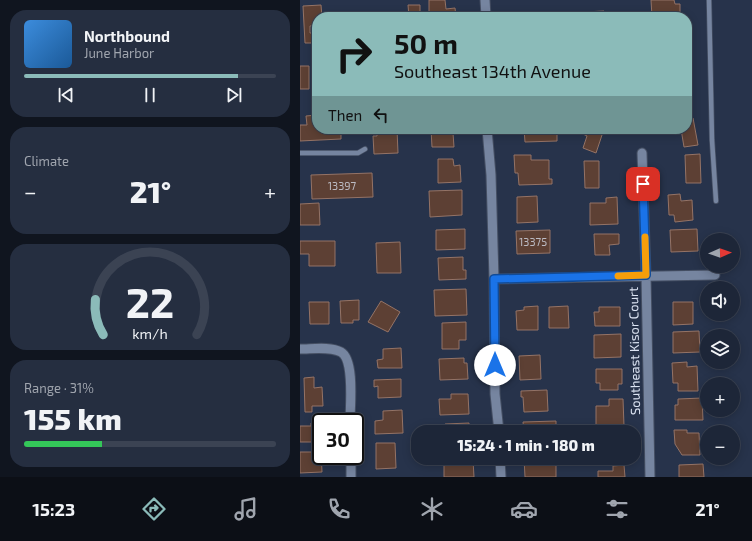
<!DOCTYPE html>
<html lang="en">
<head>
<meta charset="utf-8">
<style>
  :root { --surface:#1d2638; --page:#252e40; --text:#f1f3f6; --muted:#a0a5ae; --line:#3b4353; --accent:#8bbbb9 }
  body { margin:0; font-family:"Exo 2",sans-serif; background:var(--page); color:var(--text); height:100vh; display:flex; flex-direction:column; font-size:15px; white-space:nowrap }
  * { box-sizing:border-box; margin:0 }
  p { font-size:13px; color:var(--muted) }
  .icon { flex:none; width:22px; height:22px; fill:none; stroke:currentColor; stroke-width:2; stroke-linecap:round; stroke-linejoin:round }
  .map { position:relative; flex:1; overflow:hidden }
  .details { display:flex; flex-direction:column; gap:10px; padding:10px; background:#10151f; width:300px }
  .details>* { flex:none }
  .banner { position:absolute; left:12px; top:12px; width:380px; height:122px; border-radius:16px; box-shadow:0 2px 10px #0003,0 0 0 1px var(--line); background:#8bbbb9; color:#111; overflow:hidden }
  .needle { width:26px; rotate:88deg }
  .fabs { position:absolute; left:400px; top:233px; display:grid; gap:8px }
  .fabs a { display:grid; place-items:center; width:40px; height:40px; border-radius:50%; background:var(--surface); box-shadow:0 2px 10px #0003,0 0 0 1px var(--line); font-size:20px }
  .speed { position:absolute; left:12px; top:413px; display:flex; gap:8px; font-size:20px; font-weight:700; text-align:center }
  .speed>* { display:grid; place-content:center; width:52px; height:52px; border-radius:50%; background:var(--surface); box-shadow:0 2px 10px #0003,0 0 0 1px var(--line); line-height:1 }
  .speed .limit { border:2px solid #111; border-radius:6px; background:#fff; color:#111 }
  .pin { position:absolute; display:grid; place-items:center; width:34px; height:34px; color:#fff; margin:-17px; border-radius:8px; box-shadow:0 2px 6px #0006 }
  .me { position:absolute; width:44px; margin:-22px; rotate:0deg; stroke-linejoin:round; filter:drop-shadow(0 0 3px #0008) }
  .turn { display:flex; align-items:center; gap:14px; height:84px; padding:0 16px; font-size:18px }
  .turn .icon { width:52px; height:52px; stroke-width:2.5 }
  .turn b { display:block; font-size:28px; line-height:34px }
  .then { display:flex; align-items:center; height:38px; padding:0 16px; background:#0003; gap:8px; font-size:15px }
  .big { font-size:30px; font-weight:800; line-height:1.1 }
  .details .widget { flex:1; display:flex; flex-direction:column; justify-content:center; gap:6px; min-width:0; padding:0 14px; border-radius:16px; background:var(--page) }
  .details .dial { align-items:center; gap:0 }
  .dial svg { height:104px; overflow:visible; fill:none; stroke:var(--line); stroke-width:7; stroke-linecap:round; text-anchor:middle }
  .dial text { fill:var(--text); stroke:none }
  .song { display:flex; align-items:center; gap:12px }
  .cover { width:48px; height:48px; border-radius:6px; background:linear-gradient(135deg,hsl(210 70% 55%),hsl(210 70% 35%)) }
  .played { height:4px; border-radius:2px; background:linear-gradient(90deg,var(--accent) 85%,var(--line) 85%) }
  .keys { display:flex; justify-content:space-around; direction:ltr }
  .heat { display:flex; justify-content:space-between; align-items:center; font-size:22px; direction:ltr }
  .charge { height:6px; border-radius:3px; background:linear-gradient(90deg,#34c759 31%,var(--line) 0) }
  .trip { position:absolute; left:111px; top:425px; width:230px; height:40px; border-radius:16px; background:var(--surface); box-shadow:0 2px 10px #0003,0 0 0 1px var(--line); font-weight:800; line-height:40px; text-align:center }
  .menu { display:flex; height:64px; justify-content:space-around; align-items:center; background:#0c0f16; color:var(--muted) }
  .menu .icon { width:28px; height:28px }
  .menu .selected { color:var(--accent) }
  .menu b { font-size:18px; color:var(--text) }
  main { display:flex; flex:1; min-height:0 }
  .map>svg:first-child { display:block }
  .building { fill:#5d4034; stroke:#947366 }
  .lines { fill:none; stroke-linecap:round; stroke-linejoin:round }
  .service-casing { stroke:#454f63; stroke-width:6 }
  .minor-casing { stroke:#454f63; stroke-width:11 }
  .service { stroke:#7685a0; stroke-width:4.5 }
  .minor { stroke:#7685a0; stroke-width:9 }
  .route-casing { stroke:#114b97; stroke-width:10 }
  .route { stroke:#1a73e8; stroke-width:7 }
  .slow { stroke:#f59e0b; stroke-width:7 }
  .labels { text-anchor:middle; stroke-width:3.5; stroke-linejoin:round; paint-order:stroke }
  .number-label { font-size:11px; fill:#bcbbc3 }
  .street-label { font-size:13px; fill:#dce4f3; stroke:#27334b }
</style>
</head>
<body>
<main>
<section class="details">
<div class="widget">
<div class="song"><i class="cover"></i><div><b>Northbound</b><p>June Harbor</p></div></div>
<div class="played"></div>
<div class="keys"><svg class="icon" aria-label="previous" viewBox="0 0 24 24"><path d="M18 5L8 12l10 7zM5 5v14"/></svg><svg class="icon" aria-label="pause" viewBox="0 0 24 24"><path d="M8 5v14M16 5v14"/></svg><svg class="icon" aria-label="next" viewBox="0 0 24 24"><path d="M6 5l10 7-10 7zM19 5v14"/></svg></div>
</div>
<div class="widget"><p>Climate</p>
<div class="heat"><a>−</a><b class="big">21°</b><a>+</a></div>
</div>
<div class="widget dial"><svg viewBox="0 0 100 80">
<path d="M14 69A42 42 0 1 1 86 69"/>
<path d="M14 69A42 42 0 0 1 8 42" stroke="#8bbbb9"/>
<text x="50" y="56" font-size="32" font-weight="700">22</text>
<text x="50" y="72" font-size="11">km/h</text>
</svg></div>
<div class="widget"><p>Range · 31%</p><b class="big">155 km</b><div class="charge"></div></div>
</section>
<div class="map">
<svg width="452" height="477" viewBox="0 0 452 477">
  <rect width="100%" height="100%" fill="#27334b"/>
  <path class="building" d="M 129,0 L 145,0 L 146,9 L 155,8 L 156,17 L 129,17 Z
    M 351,0 L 374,0 L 375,4 L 380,4 L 380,17 L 352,17 Z
    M 21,5 L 22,17 L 17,17 L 17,25 L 10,26 L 10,33 L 16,33 L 16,43 L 5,43 L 3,6 Z
    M 108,5 L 120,5 L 120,17 L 109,17 Z
    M 304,11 L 304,17 L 284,17 L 284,12 Z
    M 99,12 L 99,17 L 80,17 L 80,13 Z
    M 0,66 L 9,66 L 9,89 L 0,89 Z
    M 17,115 L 17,129 L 41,129 L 41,139 L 0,141 L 0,125 L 7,125 L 6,116 Z
    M 393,118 L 398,145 L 384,147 L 381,129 L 387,129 L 387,119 Z
    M 77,129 L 97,129 L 98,153 L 74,154 L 73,136 L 77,136 Z
    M 131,129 L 157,129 L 157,133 L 153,133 L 154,147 L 132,147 Z
    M 224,129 L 257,129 L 257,141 L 225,142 Z
    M 285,129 L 304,129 L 296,153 L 283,148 L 287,136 L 283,134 Z
    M 400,154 L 401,183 L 386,183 L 385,155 Z
    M 214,155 L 231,155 L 231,160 L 249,160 L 249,179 L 252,179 L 252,184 L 219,185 L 218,173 L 215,173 Z
    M 138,159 L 153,159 L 154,166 L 160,165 L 161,182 L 138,183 Z
    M 284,161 L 299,161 L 299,188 L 285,188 Z
    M 72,173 L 73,197 L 12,199 L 11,175 Z
    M 162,190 L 162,215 L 130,217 L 129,191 Z
    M 380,194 L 381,201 L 392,200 L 393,220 L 375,222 L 374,215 L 369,215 L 368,195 Z
    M 237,196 L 238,222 L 217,223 L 217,197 Z
    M 317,197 L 318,224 L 290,225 L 290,203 L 306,203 L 306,198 Z
    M 19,203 L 20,225 L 0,225 L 0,204 Z
    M 165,229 L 165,249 L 136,250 L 136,230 Z
    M 397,229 L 398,251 L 371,252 L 370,230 Z
    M 250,230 L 250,253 L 217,254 L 216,231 Z
    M 294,234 L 319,234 L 319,244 L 309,245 L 310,255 L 295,255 Z
    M 0,241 L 35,241 L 35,266 L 9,266 L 9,254 L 0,254 Z
    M 100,242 L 101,273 L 77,273 L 76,243 Z
    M 163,257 L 163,270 L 166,270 L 166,279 L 139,280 L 138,258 Z
    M 166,289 L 167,315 L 135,316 L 134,290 Z
    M 59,300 L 59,320 L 53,320 L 53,323 L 41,323 L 40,301 Z
    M 81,301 L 100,312 L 88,332 L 68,322 Z
    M 9,302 L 29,302 L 29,324 L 10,324 Z
    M 373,302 L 393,302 L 393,324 L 373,325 Z
    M 238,306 L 238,330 L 217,330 L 216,311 L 224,310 L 224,307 Z
    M 268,306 L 269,328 L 249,328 L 249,307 Z
    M 299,307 L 320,307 L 320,326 L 295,326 L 294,312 L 299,312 Z
    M 166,322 L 166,340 L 159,340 L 159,349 L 142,349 L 142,323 Z
    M 399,331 L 400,352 L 373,353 L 373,332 Z
    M 321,334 L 321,357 L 294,358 L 294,335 Z
    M 101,348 L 102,368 L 78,368 L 77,360 L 83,359 L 83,349 Z
    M 240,355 L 241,379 L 220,380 L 219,356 Z
    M 164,358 L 164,363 L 167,363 L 168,379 L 140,380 L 139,359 Z
    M 387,362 L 387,367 L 397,366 L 398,391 L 378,391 L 378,383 L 373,383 L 372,363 Z
    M 296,369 L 322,369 L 322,384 L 318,384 L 318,390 L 300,390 L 300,383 L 296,383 Z
    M 14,377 L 14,388 L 22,387 L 23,406 L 12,406 L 12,412 L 5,412 L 4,378 Z
    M 101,379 L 101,397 L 78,398 L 78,386 L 74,387 L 74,380 Z
    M 247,390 L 248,411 L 224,412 L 223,397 L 221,397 L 221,391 Z
    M 151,394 L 168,394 L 169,414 L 140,415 L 139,399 L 151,399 Z
    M 402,398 L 403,420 L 375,420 L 375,405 L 378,405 L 378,399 Z
    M 309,399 L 323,399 L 324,426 L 296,427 L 296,406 L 309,406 Z
    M 102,410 L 103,433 L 75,434 L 75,421 L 83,420 L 83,411 Z
    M 256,421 L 256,432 L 224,432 L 223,422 Z
    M 11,423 L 21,423 L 21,442 L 0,442 L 0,426 L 11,426 Z
    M 169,423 L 169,432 L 145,432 L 145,424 Z
    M 374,430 L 387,430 L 387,433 L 399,433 L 400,455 L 382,455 L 375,444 Z
    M 76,443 L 95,443 L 96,468 L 76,469 Z
    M 0,452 L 21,452 L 22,472 L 0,473 Z
    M 144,458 L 168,458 L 168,460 L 173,460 L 174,477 L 144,477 Z
    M 224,458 L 256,458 L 256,477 L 225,477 Z
    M 403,464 L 404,477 L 379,477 L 379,465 Z
    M 324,465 L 325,477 L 298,477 L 298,471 L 313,471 L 313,466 Z"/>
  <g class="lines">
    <defs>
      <path id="service" d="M 409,0 L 412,140 L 416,201
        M 0,153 L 58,153 L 65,149"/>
      <path id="minor" d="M 185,0 L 186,17
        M 187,129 L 191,175 L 194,279 L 195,394 L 199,432
        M 342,153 L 346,275 L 350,477
        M 194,279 L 415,275
        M 0,349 C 12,349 30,346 41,352 C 55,360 50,407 50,422
        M 51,456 L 51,477
        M 200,458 L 201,477"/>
    </defs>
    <use href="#service" class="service-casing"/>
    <use href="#minor" class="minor-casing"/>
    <use href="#service" class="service"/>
    <use href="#minor" class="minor"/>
  </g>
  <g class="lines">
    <defs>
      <path id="route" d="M 195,365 L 194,279 L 346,275 L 343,184"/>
    </defs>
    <use href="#route" class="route-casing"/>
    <use href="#route" class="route"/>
    <path class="slow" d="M 318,276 L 346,275 L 345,237"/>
  </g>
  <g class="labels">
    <g class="number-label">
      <text x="42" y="190">13397</text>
      <text x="233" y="246">13375</text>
    </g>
    <g class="street-label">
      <text transform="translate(334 351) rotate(-91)" y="5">Southeast Kisor Court</text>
    </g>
  </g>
</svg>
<div class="fabs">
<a><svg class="needle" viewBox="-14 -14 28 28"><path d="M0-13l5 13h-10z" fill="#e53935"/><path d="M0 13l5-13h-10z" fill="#a0a5ae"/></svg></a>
<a><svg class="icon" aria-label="sound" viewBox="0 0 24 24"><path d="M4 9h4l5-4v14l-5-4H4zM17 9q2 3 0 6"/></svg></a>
<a><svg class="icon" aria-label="layers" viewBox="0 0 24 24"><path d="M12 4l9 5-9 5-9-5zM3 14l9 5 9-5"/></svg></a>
<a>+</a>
<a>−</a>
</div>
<div class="speed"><div class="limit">30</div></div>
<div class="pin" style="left:343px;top:184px;background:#d93025"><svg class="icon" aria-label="arrive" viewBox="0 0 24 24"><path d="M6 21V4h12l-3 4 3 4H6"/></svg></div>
<svg class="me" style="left:195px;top:365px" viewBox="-20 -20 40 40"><circle r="19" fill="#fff"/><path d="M0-13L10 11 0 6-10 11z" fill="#1a73e8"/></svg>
<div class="trip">15:24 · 1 min · 180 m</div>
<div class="banner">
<div class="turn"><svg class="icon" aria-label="right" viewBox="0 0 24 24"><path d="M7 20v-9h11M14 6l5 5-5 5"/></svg><div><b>50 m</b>Southeast 134th Avenue</div></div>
<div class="then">Then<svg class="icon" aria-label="left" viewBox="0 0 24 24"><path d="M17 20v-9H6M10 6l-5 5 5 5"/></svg></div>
</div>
</div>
</main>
<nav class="menu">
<b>15:23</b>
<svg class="icon selected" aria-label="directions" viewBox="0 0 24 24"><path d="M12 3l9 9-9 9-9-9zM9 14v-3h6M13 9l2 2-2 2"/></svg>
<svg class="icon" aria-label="music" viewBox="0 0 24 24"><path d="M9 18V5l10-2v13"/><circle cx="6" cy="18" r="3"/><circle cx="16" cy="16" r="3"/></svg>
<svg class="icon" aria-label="phone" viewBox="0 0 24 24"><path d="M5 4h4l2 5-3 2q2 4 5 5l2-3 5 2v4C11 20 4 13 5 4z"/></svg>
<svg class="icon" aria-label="climate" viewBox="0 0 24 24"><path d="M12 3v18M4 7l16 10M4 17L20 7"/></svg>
<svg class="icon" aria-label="car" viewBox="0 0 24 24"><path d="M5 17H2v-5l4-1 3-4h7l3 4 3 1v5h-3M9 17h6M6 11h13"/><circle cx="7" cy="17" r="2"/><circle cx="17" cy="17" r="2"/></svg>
<svg class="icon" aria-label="filters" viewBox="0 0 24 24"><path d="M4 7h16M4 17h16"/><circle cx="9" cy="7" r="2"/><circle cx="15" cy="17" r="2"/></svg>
<b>21°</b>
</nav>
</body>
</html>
